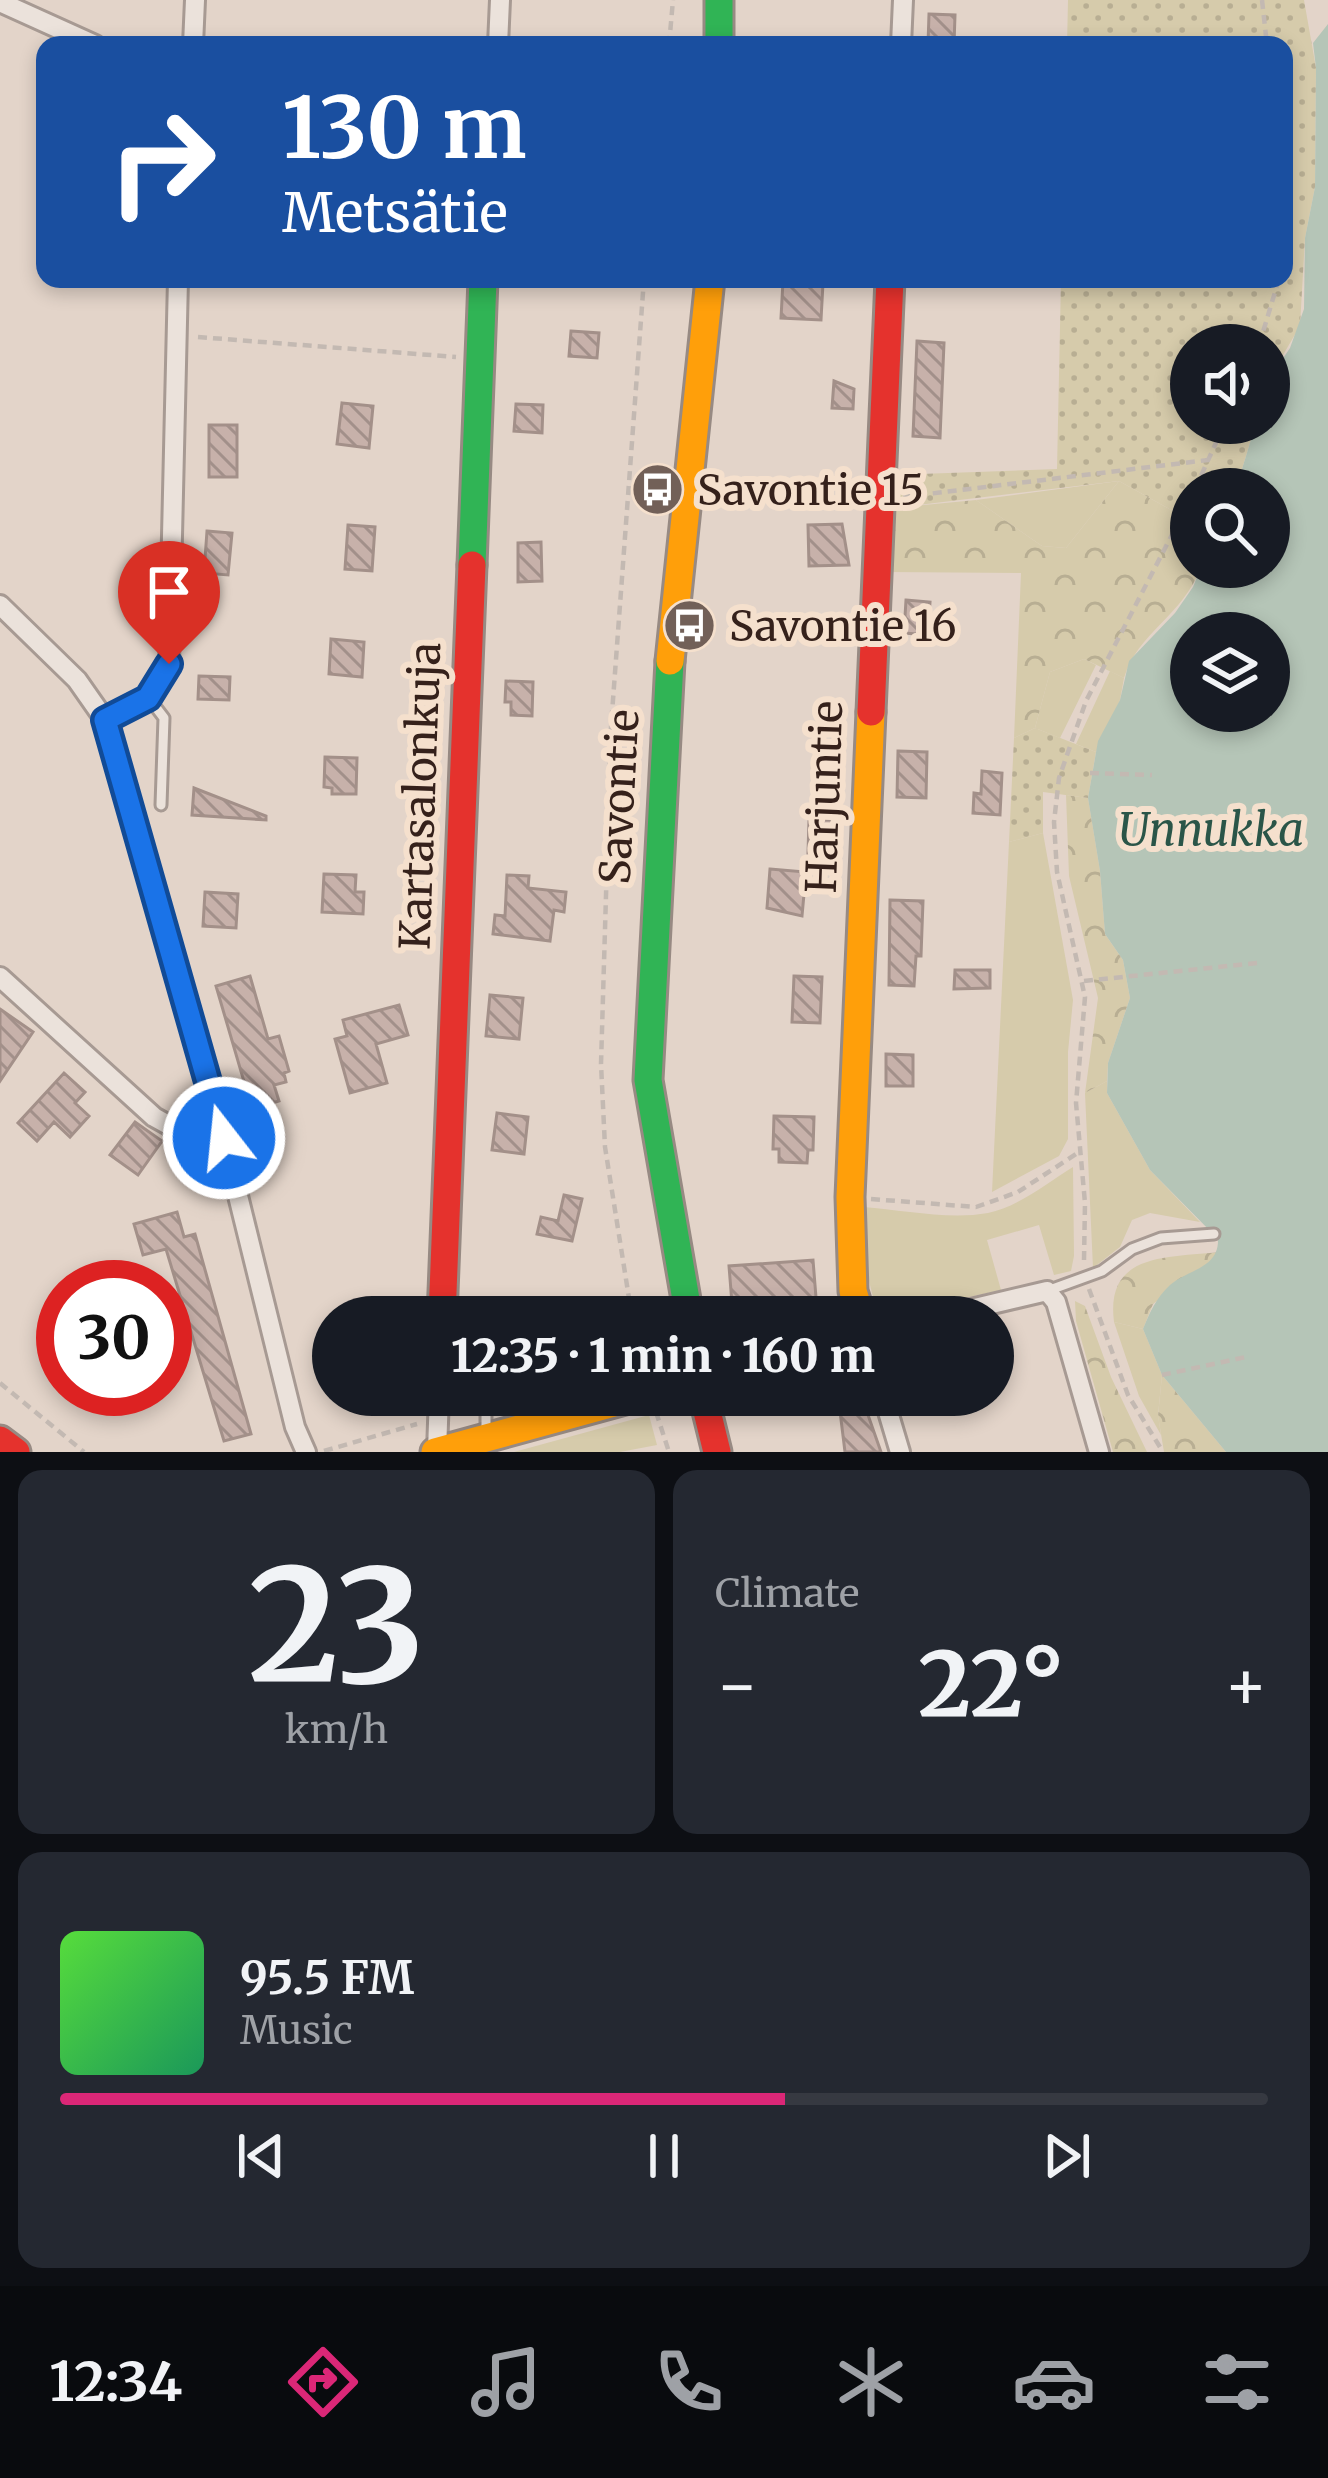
<!DOCTYPE html>
<html lang="en">
<head>
<meta charset="utf-8">
<style>
  :root { --surface:#171b24; --page:#242831; --text:#f1f3f6; --muted:#9ea1a6; --line:#363941; --accent:#db2777 }
  body { margin:0; font-family:Merriweather,serif; background:var(--page); color:var(--text); height:100vh; display:flex; flex-direction:column; font-size:45px; white-space:nowrap }
  * { box-sizing:border-box; margin:0 }
  p { font-size:39px; color:var(--muted) }
  .icon { flex:none; width:66px; height:66px; fill:none; stroke:currentColor; stroke-width:2; stroke-linecap:round; stroke-linejoin:round }
  .map { position:relative; height:1452px; overflow:hidden }
  .details { display:flex; flex-direction:column; gap:18px; padding:18px; background:#0d0f14; flex:1 }
  .details>* { flex:none }
  .guide { position:absolute; left:36px; top:36px; width:1257px; height:252px; border-radius:24px; box-shadow:0 6px 18px #0003; background:#1a4fa0; color:#fff; overflow:hidden }
  .fabs { position:absolute; left:1170px; top:324px; display:grid; gap:24px }
  .fabs a { display:grid; place-items:center; width:120px; height:120px; border-radius:50%; background:var(--surface); box-shadow:0 6px 18px #0003; font-size:60px }
  .speed { position:absolute; left:36px; top:1260px; display:flex; gap:24px; font-size:60px; font-weight:700; text-align:center }
  .speed>* { display:grid; place-content:center; width:156px; height:156px; border-radius:50%; background:var(--surface); box-shadow:0 6px 18px #0003; line-height:1 }
  .speed .limit { border:18px solid #d22; background:#fff; color:#111 }
  .pin { position:absolute; display:grid; place-items:center; width:102px; height:102px; color:#fff; margin:-123px -51px; border-radius:50% 50% 50% 0; rotate:-45deg; box-shadow:0 0 12px #0007 }
  .pin .icon { rotate:45deg }
  .me { position:absolute; width:132px; margin:-66px; rotate:344deg; stroke-linejoin:round; filter:drop-shadow(0 0 9px #0008) }
  .turn { display:flex; align-items:center; gap:42px; height:252px; padding:0 48px; font-size:54px }
  .turn .icon { width:156px; height:156px; stroke-width:2.5 }
  .turn b { display:block; font-size:84px; line-height:102px }
  .big { font-size:90px; font-weight:800; line-height:1.1 }
  .details .widget { flex:1; display:flex; flex-direction:column; justify-content:center; gap:18px; min-width:0; padding:0 42px; border-radius:24px; background:var(--page) }
  .details .dial { align-items:center; gap:0 }
  .dial b { font-size:156px; line-height:1 }
  .song { display:flex; align-items:center; gap:36px }
  .cover { width:144px; height:144px; border-radius:18px; background:linear-gradient(135deg,hsl(110 70% 55%),hsl(150 70% 35%)) }
  .played { height:12px; border-radius:6px; background:linear-gradient(90deg,var(--accent) 60%,var(--line) 60%) }
  .keys { display:flex; justify-content:space-around; direction:ltr }
  .heat { display:flex; justify-content:space-between; align-items:center; font-size:66px; direction:ltr }
  .details .tiles { flex:1; display:grid; gap:18px; grid-template-columns:1fr 1fr }
  .widget:last-child { grid-column:span 2 }
  .trip { position:absolute; left:312px; top:1296px; width:702px; height:120px; border-radius:60px; background:var(--surface); box-shadow:0 6px 18px #0003; font-weight:800; line-height:120px; text-align:center }
  .dock { display:flex; height:192px; justify-content:space-around; align-items:center; background:#090b0e; color:var(--muted) }
  .dock .icon { width:84px; height:84px }
  .dock .current { color:var(--accent) }
  .dock b { font-size:54px; color:var(--text) }
  .map>svg:first-child { display:block }
  .grass { fill:#d6cbab }
  .forest { fill:url(#forest-crowns) }
  .park { fill:url(#park-dots) }
  .water { fill:#b5c5b7; fill-rule:evenodd }
  .building { fill:url(#building-back-hatch); stroke:#a39089; stroke-width:3 }
  .lines { fill:none; stroke-linecap:round; stroke-linejoin:round }
  .lane-casing { stroke:#a79a93; stroke-width:15 }
  .street-casing { stroke:#a79a93; stroke-width:24 }
  .fast-casing { stroke:#978a83; stroke-width:33 }
  .slow-casing { stroke:#978a83; stroke-width:33 }
  .jam-casing { stroke:#978a83; stroke-width:33 }
  .path { stroke:#c3b9b2; stroke-width:4.5; stroke-dasharray:9 6; stroke-linecap:butt }
  .lane { stroke:#ebe2db; stroke-width:9 }
  .street { stroke:#ebe2db; stroke-width:18 }
  .fast { stroke:#30b455; stroke-width:27 }
  .slow { stroke:#ff9f0a; stroke-width:27 }
  .jam { stroke:#e5322d; stroke-width:27 }
  .route-casing { stroke:#114b97; stroke-width:30 }
  .route { stroke:#1a73e8; stroke-width:21 }
  .labels { text-anchor:middle; stroke-width:12; stroke-linejoin:round; paint-order:stroke }
  .poi-label { font-size:42px; fill:#35211b; stroke:#f5e0cd; text-anchor:start }
  .street-label { font-size:42px; fill:#35211b; stroke:#f5e0cd }
  .water-label { font-size:45px; font-style:italic; fill:#2a5548; stroke:#f5e0cd }
</style>
</head>
<body>
<div class="map">
<svg width="1328" height="1452" viewBox="0 0 1328 1452">
  <defs>
    <pattern id="forest-crowns" width="20" height="18" patternUnits="userSpaceOnUse" patternTransform="scale(3)"><rect width="20" height="18" fill="#d6cbab"/><path d="M2 6a3 3 0 1 1 6 0M12 15a3 3 0 1 1 6 0" fill="none" stroke="#b8ae93"/></pattern>
    <pattern id="park-dots" width="8" height="8" patternUnits="userSpaceOnUse" patternTransform="scale(3)"><rect width="8" height="8" fill="#d6cbab"/><path d="M2 2h.1M6 6h.1" fill="none" stroke="#b8ae93" stroke-width="1.8" stroke-linecap="round"/></pattern>
    <pattern id="building-back-hatch" width="6" height="6" patternUnits="userSpaceOnUse" patternTransform="scale(3)"><rect width="6" height="6" fill="#c7b1aa"/><path d="M-1 5l2 2M0 0l6 6M5-1l2 2" fill="none" stroke="#a2908a"/></pattern>
  </defs>
  <rect width="100%" height="100%" fill="#e3d4c9"/>
  <path class="grass" d="M 1119,481 L 1066,548 L 1042,546 L 976,500 Z
    M 1084,659 L 1096,665 L 1060,738 L 1035,728 L 1050,672 Z
    M 1110,671 L 1124,678 L 1120,700 L 1096,752 L 1076,744 Z
    M 1043,833 L 1073,1000 L 1068,1052 L 1068,1139 L 1059,1156 L 992,1192 L 1009,842 Z
    M 1107,1081 L 1107,1093 L 1150,1170 L 1200,1222 L 1150,1213 L 1132,1220 L 1120,1247 L 1093,1268 L 1085,1093 Z
    M 1073,1167 L 1074,1256 L 1071,1271 L 1054,1275 L 1039,1225 L 987,1240 L 1001,1290 L 878,1317 L 867,1273 L 863,1207 C 903,1210 949,1220 988,1213 C 1018,1207 1047,1183 1073,1167 Z
    M 1114,1322 L 1143,1329 L 1162,1375 L 1158,1415 L 1161,1435 L 1139,1396 Z
    M 649,1415 L 657,1445 L 620,1452 L 514,1452 Z"/>
  <path class="forest" d="M 1119,481 L 1191,521 L 1191,567 L 1201,567 C 1183,616 1137,633 1124,678 L 1084,659 L 1050,672 L 1035,728 L 1014,738 L 1021,573 L 885,572 L 893,508 L 976,500 L 1042,546 L 1066,548 Z
    M 1066,795 L 1088,798 L 1100,871 L 1105,934 L 1123,960 L 1130,998 L 1108,1063 L 1107,1081 L 1085,1093 L 1098,998 L 1069,876 Z
    M 1219,1252 L 1212,1261 L 1153,1304 L 1143,1329 L 1114,1322 C 1105,1252 1168,1258 1219,1252 Z
    M 1075,1301 L 1085,1306 L 1111,1377 L 1147,1452 L 1113,1452 L 1076,1321 Z
    M 1162,1375 L 1226,1452 L 1164,1452 L 1158,1416 Z"/>
  <path class="park" d="M 1068,0 L 1304,0 L 1316,68 L 1315,187 L 1305,238 L 1300,326 L 1269,379 L 1269,345 L 1191,345 L 1191,423 L 1256,423 L 1236,489 L 1191,489 L 1191,521 L 1119,481 L 893,508 L 892,475 L 1057,469 L 1061,279 L 1284,279 L 1284,45 L 1067,45 Z
    M 1035,728 L 1096,752 L 1088,798 L 1043,792 L 1043,833 L 1009,842 L 1014,738 Z"/>
  <path class="water" d="M 1328,24 L 1328,1452 L 1226,1452 L 1162,1375 L 1143,1329 C 1150,1312 1156,1298 1170,1285 C 1189,1269 1219,1268 1218,1239 L 1150,1170 L 1107,1093 L 1108,1063 L 1130,998 L 1123,960 L 1105,934 L 1100,871 L 1088,798 L 1098,741 L 1120,700 L 1129,661 L 1175,613 L 1193,587 L 1201,567 L 1269,567 L 1269,489 L 1236,489 L 1256,423 L 1269,423 L 1269,379 L 1290,348 L 1304,309 L 1305,238 L 1315,187 L 1316,68 L 1313,43 ZM 1191,633 L 1269,633 L 1269,711 L 1191,711 Z"/>
  <path class="building" d="M 929,14 L 955,15 L 954,45 L 928,45 Z
    M 783,281 L 823,283 L 821,320 L 781,318 Z
    M 571,331 L 599,333 L 597,358 L 569,356 Z
    M 917,341 L 944,343 L 940,438 L 913,436 Z
    M 834,381 L 854,389 L 853,409 L 832,408 Z
    M 342,403 L 373,406 L 369,448 L 337,444 Z
    M 516,404 L 543,405 L 542,433 L 514,431 Z
    M 209,425 L 237,425 L 237,477 L 209,477 Z
    M 842,524 L 849,565 L 809,566 L 808,525 Z
    M 348,525 L 375,527 L 372,571 L 345,569 Z
    M 207,531 L 232,533 L 228,575 L 204,573 Z
    M 541,542 L 542,581 L 518,582 L 518,543 Z
    M 906,600 L 930,602 L 929,616 L 945,618 L 943,636 L 904,633 Z
    M 331,639 L 364,642 L 362,677 L 329,674 Z
    M 199,676 L 230,677 L 229,700 L 198,699 Z
    M 506,681 L 533,682 L 532,716 L 511,715 L 511,702 L 505,702 Z
    M 898,751 L 927,752 L 926,798 L 897,797 Z
    M 325,757 L 357,758 L 356,794 L 332,794 L 332,788 L 324,787 Z
    M 982,771 L 1002,773 L 1000,815 L 973,813 L 974,793 L 981,794 Z
    M 194,788 L 266,816 L 266,820 L 192,815 Z
    M 809,820 L 832,820 L 831,853 L 808,853 Z
    M 770,869 L 806,872 L 802,916 L 767,908 Z
    M 324,874 L 356,875 L 355,892 L 364,892 L 363,914 L 322,912 Z
    M 507,875 L 529,876 L 528,888 L 566,892 L 564,912 L 554,910 L 550,941 L 493,934 L 495,915 L 505,916 Z
    M 205,892 L 238,894 L 236,928 L 203,926 Z
    M 890,900 L 923,901 L 921,956 L 916,956 L 914,986 L 889,985 Z
    M 955,970 L 990,970 L 990,988 L 954,989 Z
    M 250,976 L 268,1039 L 279,1036 L 289,1071 L 284,1073 L 286,1082 L 274,1085 L 279,1101 L 252,1109 L 216,986 Z
    M 794,976 L 822,977 L 820,1023 L 792,1022 Z
    M 490,995 L 523,998 L 519,1039 L 486,1036 Z
    M 399,1005 L 408,1035 L 376,1044 L 387,1083 L 350,1093 L 335,1039 L 347,1036 L 343,1020 Z
    M 0,1009 L 33,1032 L 0,1081 Z
    M 886,1054 L 913,1055 L 913,1086 L 886,1086 Z
    M 64,1073 L 85,1092 L 75,1103 L 89,1116 L 70,1137 L 54,1122 L 37,1141 L 18,1123 Z
    M 497,1113 L 528,1117 L 524,1154 L 492,1150 Z
    M 774,1116 L 814,1117 L 813,1150 L 808,1150 L 807,1163 L 779,1162 L 779,1149 L 773,1149 Z
    M 135,1122 L 162,1141 L 138,1175 L 110,1155 Z
    M 564,1195 L 582,1199 L 572,1241 L 537,1234 L 541,1217 L 558,1221 Z
    M 177,1212 L 184,1237 L 195,1234 L 251,1434 L 224,1441 L 166,1249 L 143,1255 L 134,1224 Z
    M 813,1260 L 817,1310 L 733,1316 L 729,1266 Z
    M 838,1395 L 861,1395 L 881,1452 L 845,1452 Z"/>
  <g class="lines">
    <defs>
      <path id="lane" d="M 148,697 L 164,718 L 161,805
        M 1047,1291 L 1102,1271 L 1132,1249 L 1161,1238 L 1214,1234
        M 486,1395 L 486,1432"/>
      <path id="street" d="M 0,2 L 95,45
        M 193,45 L 195,0
        M 498,45 L 500,0
        M 901,45 L 903,0
        M 0,605 L 77,680 L 105,720 L 224,1139 L 295,1427 L 306,1452
        M 105,720 L 148,697 L 169,664 L 178,279
        M 0,977 L 154,1117 L 190,1137 L 224,1139
        M 937,1317 L 1047,1291 L 1056,1302 L 1099,1452
        M 883,1395 L 900,1452
        M 437,1451 L 439,1395"/>
      <path id="fast" d="M 719,0 L 719,45
        M 472,565 L 483,279
        M 670,661 L 648,1080 L 689,1317"/>
      <path id="slow" d="M 670,661 L 710,279
        M 861,1317 L 853,1291 L 850,1197 L 871,712
        M 435,1452 L 643,1395"/>
      <path id="jam" d="M 871,712 L 890,279
        M 442,1317 L 472,565
        M 703,1395 L 717,1452
        M 0,1440 L 16,1452"/>
    </defs>
    <use href="#lane" class="lane-casing"/>
    <use href="#street" class="street-casing"/>
    <use href="#fast" class="fast-casing"/>
    <use href="#slow" class="slow-casing"/>
    <use href="#jam" class="jam-casing"/>
    <path class="path" d="M 1262,0 L 1267,45
      M 669,45 L 673,0
      M 1284,174 L 1289,234 L 1284,254
      M 198,337 L 456,357
      M 1259,345 L 1279,279
      M 1195,489 L 1225,423
      M 903,497 L 1208,460
      M 1090,773 L 1152,775
      M 1084,981 L 1257,963
      M 871,1199 L 976,1207 L 1018,1192 L 1079,1152
      M 1084,1260 L 1085,1203 L 1076,1103 L 1085,997 L 1057,872 L 1054,822 L 1059,778 L 1086,701 L 1191,498
      M 1089,1289 L 1128,1395 L 1163,1452
      M 632,1317 L 605,1147 L 601,1064 L 611,727 L 644,279
      M 1162,1375 L 1246,1357
      M 0,1383 L 84,1452
      M 656,1412 L 669,1452
      M 324,1451 L 417,1424"/>
    <use href="#lane" class="lane"/>
    <use href="#street" class="street"/>
    <use href="#fast" class="fast"/>
    <use href="#slow" class="slow"/>
    <use href="#jam" class="jam"/>
  </g>
  <g class="lines">
    <defs>
      <path id="route" d="M 169,664 L 148,698 L 105,720 L 224,1138"/>
    </defs>
    <use href="#route" class="route-casing"/>
    <use href="#route" class="route"/>
  </g>
  <defs>
    <symbol id="bus-disc" viewBox="-11 -11 22 22"><circle r="9.5" fill="#726058" stroke="#f5e0cd"/><path d="M-5-6H5V4H4V6H2V4H-2V6H-4V4H-5ZM-3.5-4V0h7V-4ZM-3.5 1.2v1.5H-2V1.2ZM2 1.2v1.5H3.5V1.2Z" fill="#fff"/></symbol>
  </defs>
  <g fill-rule="evenodd">
    <use href="#bus-disc" x="628" y="460" width="59" height="59"/>
    <use href="#bus-disc" x="660" y="596" width="59" height="59"/>
  </g>
  <g class="labels">
    <g class="poi-label">
      <text x="697" y="505">Savontie 15</text>
      <text x="729" y="641">Savontie 16</text>
    </g>
    <g class="street-label">
      <text transform="translate(420 796) rotate(-88)" y="15">Kartasalonkuja</text>
      <text transform="translate(619 797) rotate(-87)" y="15">Savontie</text>
      <text transform="translate(824 797) rotate(-88)" y="15">Harjuntie</text>
    </g>
    <g class="water-label">
      <text x="1211" y="846">Unnukka</text>
    </g>
  </g>
</svg>
<div class="fabs">
<a><svg class="icon" aria-label="sound" viewBox="0 0 24 24"><path d="M4 9h4l5-4v14l-5-4H4zM17 9q2 3 0 6"/></svg></a>
<a><svg class="icon" aria-label="search" viewBox="0 0 24 24"><circle cx="10" cy="10" r="6"/><path d="M15 15l6 6"/></svg></a>
<a><svg class="icon" aria-label="layers" viewBox="0 0 24 24"><path d="M12 4l9 5-9 5-9-5zM3 14l9 5 9-5"/></svg></a>
</div>
<div class="speed"><div class="limit">30</div></div>
<div class="pin" style="left:169px;top:664px;background:#d93025"><svg class="icon" aria-label="arrive" viewBox="0 0 24 24"><path d="M6 21V4h12l-3 4 3 4H6"/></svg></div>
<svg class="me" style="left:224px;top:1138px" viewBox="-20 -20 40 40"><circle r="17" fill="#1a73e8" stroke="#fff" stroke-width="3"/><path d="M0-11L8 9 0 5-8 9z" fill="#fff"/></svg>
<div class="trip">12:35 · 1 min · 160 m</div>
<div class="guide">
<div class="turn"><svg class="icon" aria-label="right" viewBox="0 0 24 24"><path d="M7 20v-9h11M14 6l5 5-5 5"/></svg><div><b>130 m</b>Metsätie</div></div>
</div>
</div>
<section class="details">
<div class="tiles">
<div class="widget dial"><b>23</b><p>km/h</p></div>
<div class="widget"><p>Climate</p>
<div class="heat"><a>−</a><b class="big">22°</b><a>+</a></div>
</div>
<div class="widget">
<div class="song"><i class="cover"></i><div><b>95.5 FM</b><p>Music</p></div></div>
<div class="played"></div>
<div class="keys"><svg class="icon" aria-label="previous" viewBox="0 0 24 24"><path d="M18 5L8 12l10 7zM5 5v14"/></svg><svg class="icon" aria-label="pause" viewBox="0 0 24 24"><path d="M8 5v14M16 5v14"/></svg><svg class="icon" aria-label="next" viewBox="0 0 24 24"><path d="M6 5l10 7-10 7zM19 5v14"/></svg></div>
</div>
</div>
</section>
<nav class="dock">
<b>12:34</b>
<svg class="icon current" aria-label="directions" viewBox="0 0 24 24"><path d="M12 3l9 9-9 9-9-9zM9 14v-3h6M13 9l2 2-2 2"/></svg>
<svg class="icon" aria-label="music" viewBox="0 0 24 24"><path d="M9 18V5l10-2v13"/><circle cx="6" cy="18" r="3"/><circle cx="16" cy="16" r="3"/></svg>
<svg class="icon" aria-label="phone" viewBox="0 0 24 24"><path d="M5 4h4l2 5-3 2q2 4 5 5l2-3 5 2v4C11 20 4 13 5 4z"/></svg>
<svg class="icon" aria-label="climate" viewBox="0 0 24 24"><path d="M12 3v18M4 7l16 10M4 17L20 7"/></svg>
<svg class="icon" aria-label="car" viewBox="0 0 24 24"><path d="M5 17H2v-5l4-1 3-4h7l3 4 3 1v5h-3M9 17h6M6 11h13"/><circle cx="7" cy="17" r="2"/><circle cx="17" cy="17" r="2"/></svg>
<svg class="icon" aria-label="filters" viewBox="0 0 24 24"><path d="M4 7h16M4 17h16"/><circle cx="9" cy="7" r="2"/><circle cx="15" cy="17" r="2"/></svg>
</nav>
</body>
</html>
